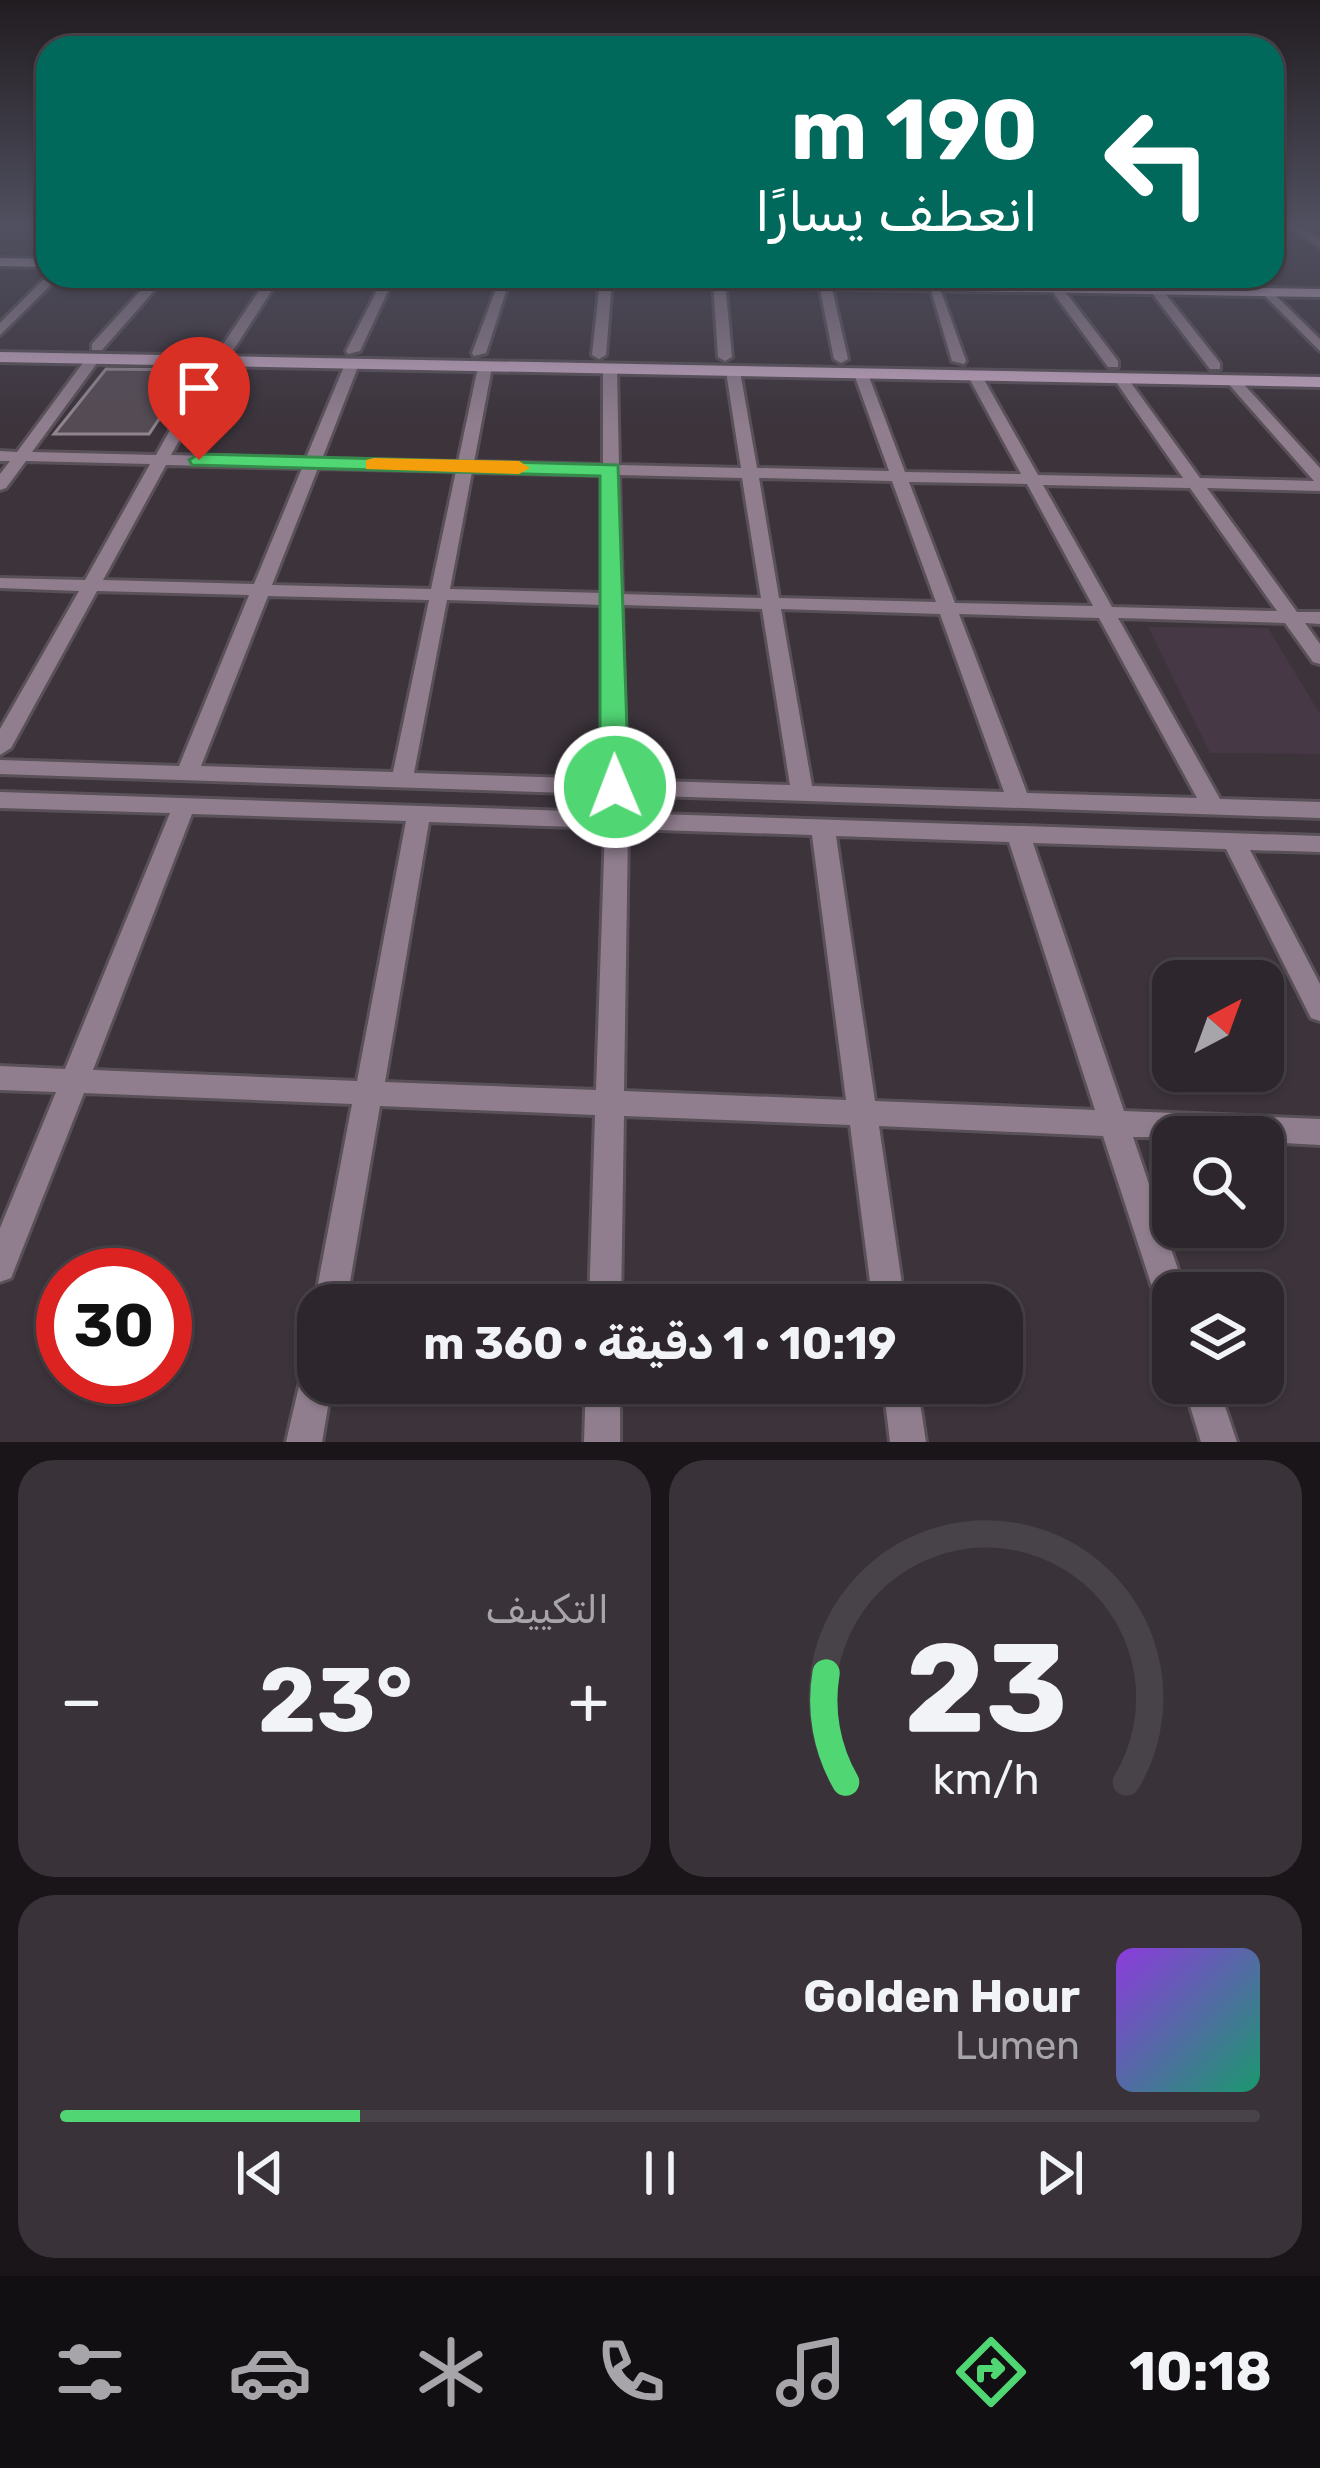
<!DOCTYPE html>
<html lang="ar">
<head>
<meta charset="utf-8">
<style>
  :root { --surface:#2d262c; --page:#393238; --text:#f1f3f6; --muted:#a7a5a9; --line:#484348; --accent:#51d674 }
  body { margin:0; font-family:Rubik,Cairo,sans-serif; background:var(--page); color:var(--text); direction:rtl; height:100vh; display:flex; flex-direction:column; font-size:45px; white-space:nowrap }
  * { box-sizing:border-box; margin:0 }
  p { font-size:39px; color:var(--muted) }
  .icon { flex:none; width:66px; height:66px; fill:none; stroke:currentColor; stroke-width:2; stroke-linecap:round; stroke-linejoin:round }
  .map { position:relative; height:1442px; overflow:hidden; direction:ltr }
  .side { display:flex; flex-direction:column; gap:18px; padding:18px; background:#191518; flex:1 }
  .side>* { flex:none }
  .hud { position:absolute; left:36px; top:36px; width:1248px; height:252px; border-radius:36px; box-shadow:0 3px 9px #0004,0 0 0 3px var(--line); direction:rtl; background:#00695c; color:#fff; overflow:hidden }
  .needle { width:78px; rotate:41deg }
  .controls { position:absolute; left:1152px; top:960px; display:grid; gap:24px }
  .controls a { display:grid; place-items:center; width:132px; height:132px; border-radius:24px; background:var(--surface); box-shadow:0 3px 9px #0004,0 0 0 3px var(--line); font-size:60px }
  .speed { position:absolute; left:36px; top:1248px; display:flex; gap:24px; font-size:60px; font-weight:700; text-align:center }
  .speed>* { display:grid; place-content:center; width:156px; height:156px; border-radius:50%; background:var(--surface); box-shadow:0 3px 9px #0004,0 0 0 3px var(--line); line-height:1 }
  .speed .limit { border:18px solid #d22; background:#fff; color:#111 }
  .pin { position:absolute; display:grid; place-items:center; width:102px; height:102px; color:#fff; margin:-123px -51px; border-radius:50% 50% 50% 0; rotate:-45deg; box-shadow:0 0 12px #0007 }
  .pin .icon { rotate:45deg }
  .me { position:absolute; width:132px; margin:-66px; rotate:359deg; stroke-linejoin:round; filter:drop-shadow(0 0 9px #0008) }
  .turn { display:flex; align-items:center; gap:42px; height:252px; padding:0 48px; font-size:54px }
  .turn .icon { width:156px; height:156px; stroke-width:2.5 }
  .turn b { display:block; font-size:84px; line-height:102px }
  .big { font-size:90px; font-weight:700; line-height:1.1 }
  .side .widget { flex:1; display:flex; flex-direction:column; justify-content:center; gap:18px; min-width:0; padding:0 42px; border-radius:36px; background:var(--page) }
  .side .dial { align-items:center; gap:0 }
  .dial svg { height:312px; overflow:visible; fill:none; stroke:var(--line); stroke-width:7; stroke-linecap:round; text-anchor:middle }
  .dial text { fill:var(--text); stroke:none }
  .song { display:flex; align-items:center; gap:36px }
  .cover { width:144px; height:144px; border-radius:18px; background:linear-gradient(135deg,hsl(270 70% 55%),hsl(160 70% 35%)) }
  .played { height:12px; border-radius:6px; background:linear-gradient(90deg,var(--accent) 25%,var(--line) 25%) }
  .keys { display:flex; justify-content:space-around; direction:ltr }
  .heat { display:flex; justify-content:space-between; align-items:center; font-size:66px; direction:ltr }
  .side .tiles { flex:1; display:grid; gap:18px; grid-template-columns:1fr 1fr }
  .widget:last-child { grid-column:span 2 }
  .trip { position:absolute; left:297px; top:1284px; width:726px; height:120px; border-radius:36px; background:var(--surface); box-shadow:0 3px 9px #0004,0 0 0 3px var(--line); font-weight:700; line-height:120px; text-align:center; direction:rtl }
  .tab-bar { display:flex; height:192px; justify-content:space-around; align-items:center; background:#120f12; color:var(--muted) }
  .tab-bar .icon { width:84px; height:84px }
  .tab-bar .selected { color:var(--accent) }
  .tab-bar b { font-size:54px; color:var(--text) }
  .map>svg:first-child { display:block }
  .built { fill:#473846 }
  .building { fill:#554b54; stroke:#918690; stroke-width:3 }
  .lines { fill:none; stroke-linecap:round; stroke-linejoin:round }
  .street-casing { stroke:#595058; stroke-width:6 }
  .secondary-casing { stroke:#595058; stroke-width:6 }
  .street { fill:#907e8e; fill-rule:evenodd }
  .secondary { fill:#c2a6c0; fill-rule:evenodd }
  .route { fill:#51d674; stroke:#358b4b; stroke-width:3 }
  .slow { fill:#f59e0b }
</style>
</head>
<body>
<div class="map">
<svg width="1320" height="1442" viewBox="0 0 1320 1442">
  <rect width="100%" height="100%" fill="#3c333b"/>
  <path class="built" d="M 1148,627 L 1268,628 L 1320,714 L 1320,754 L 1210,753 Z"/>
  <path class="building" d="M 106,369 L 192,370 L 149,434 L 54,434 Z"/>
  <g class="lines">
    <defs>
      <path id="street" d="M 1289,225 L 1302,225 L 1320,239 L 1320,248 Z
        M 48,275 L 60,276 L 0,335 L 0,323 Z
        M 154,276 L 167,276 L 102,350 L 92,350 L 92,344 Z
        M 269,276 L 281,276 L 232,352 L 222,352 L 220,349 Z
        M 395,276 L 360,351 L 348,354 L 346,351 L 384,277 Z
        M 501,276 L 510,279 L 486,353 L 474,356 L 472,353 Z
        M 1027,276 L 1039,276 L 1041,279 L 1035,283 Z
        M 1133,276 L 1146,276 L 1149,280 L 1143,284 Z
        M 1244,276 L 1257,276 L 1262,282 L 1252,285 Z
        M 606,277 L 612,281 L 606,355 L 599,359 L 592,355 L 600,281 Z
        M 719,278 L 725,282 L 732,357 L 725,361 L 718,357 L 713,282 Z
        M 825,280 L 831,284 L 848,359 L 841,363 L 834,359 L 819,284 Z
        M 929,283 L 939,286 L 966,361 L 964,364 L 952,361 Z
        M 1052,285 L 1060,285 L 1118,361 L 1118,367 L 1108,367 L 1052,291 Z
        M 1152,287 L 1160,287 L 1220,363 L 1220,369 L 1210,369 L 1152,293 Z
        M 1268,288 L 1320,339 L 1320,351 L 1264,295 L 1262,292 Z
        M 93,355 L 100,359 L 32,452 L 156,455 L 209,361 L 216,357 L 223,361 L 171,455 L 306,458 L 345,364 L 352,360 L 359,364 L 322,459 L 458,462 L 478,367 L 485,363 L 492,367 L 474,462 L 603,465 L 603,369 L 610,365 L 617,369 L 619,465 L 741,468 L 726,371 L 733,367 L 740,371 L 757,468 L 889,471 L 854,374 L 861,370 L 868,374 L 905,472 L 1021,474 L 968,376 L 975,372 L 982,376 L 1038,475 L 1183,478 L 1114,379 L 1121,375 L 1126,376 L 1200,478 L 1314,481 L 1226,381 L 1238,378 L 1320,468 L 1320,491 L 1207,488 L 1297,612 L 1320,612 L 1320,624 L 1305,623 L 1320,644 L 1320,664 L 1313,662 L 1285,623 L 1118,618 L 1220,799 L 1320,802 L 1320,818 L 0,774 L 0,760 L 179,766 L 249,595 L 97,591 L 11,748 L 0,755 L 0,729 L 79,591 L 0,588 L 0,578 L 85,580 L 150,464 L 26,461 L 6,488 L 0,490 L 0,474 L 10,461 L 0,461 L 0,451 L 17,452 L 88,356 ZM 166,465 L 302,468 L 254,584 L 103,580 ZM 318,468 L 456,471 L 431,589 L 272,585 ZM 472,472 L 603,475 L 603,593 L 450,589 ZM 619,475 L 742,478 L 761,598 L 622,594 ZM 759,478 L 892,481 L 936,602 L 779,598 ZM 909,482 L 1027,484 L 1093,606 L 955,603 ZM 1043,485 L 1190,488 L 1277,611 L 1112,607 ZM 268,596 L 429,600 L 393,772 L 201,766 ZM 447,600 L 603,605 L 604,779 L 414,773 ZM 622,605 L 762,609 L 790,785 L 626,780 ZM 781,609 L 940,614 L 1004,792 L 812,786 ZM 959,614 L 1099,618 L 1197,798 L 1027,793 Z
        M 0,792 L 1320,836 L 1320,852 L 1250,850 L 1320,984 L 1320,1021 L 1311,1018 L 1226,849 L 1033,843 L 1124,1111 L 1320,1119 L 1320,1145 L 1263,1142 L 1263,1137 L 1133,1137 L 1186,1293 L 1173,1293 L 1173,1318 L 1162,1313 L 1157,1302 L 1103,1136 L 879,1126 L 905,1305 L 873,1305 L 850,1125 L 624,1116 L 621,1305 L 589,1305 L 595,1115 L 380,1106 L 346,1305 L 318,1305 L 318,1315 L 314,1305 L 352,1104 L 84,1093 L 11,1278 L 0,1282 L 0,1228 L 56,1092 L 0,1090 L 0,1066 L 65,1069 L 170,813 L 0,808 ZM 192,814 L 406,821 L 357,1081 L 93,1070 ZM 429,822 L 605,828 L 596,1090 L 385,1082 ZM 628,829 L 812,835 L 846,1100 L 624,1091 ZM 836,836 L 1009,842 L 1095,1110 L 875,1101 Z
        M 318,1351 L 318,1383 L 332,1383 L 322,1442 L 286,1442 L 306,1356 Z
        M 586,1383 L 620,1383 L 620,1442 L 584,1442 Z
        M 883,1383 L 917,1383 L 926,1442 L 890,1442 Z
        M 1183,1383 L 1217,1383 L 1237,1442 L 1201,1442 Z"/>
      <path id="secondary" d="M 0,258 L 48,259 L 48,267 L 0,266 Z
        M 307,276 L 563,276 L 1320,289 L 1320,297 L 314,280 Z
        M 0,352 L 1320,377 L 1320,387 L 0,362 Z"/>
    </defs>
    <use href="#street" class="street-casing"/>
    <use href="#secondary" class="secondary-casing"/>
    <use href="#street" class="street"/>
    <use href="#secondary" class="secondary"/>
  </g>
  <linearGradient id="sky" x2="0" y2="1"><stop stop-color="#211c20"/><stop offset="0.53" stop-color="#505060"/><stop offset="1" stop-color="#505060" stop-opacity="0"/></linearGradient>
  <rect width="1320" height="427" fill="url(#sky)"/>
  <path class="route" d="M 199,454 L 618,465 L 629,787 L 625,794 L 615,797 L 600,787 L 600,476 L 192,465 L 189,460 Z"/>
  <path class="slow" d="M 374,458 L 519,461 L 530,468 L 519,474 L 366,469 L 366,460 Z"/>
</svg>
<div class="controls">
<a><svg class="needle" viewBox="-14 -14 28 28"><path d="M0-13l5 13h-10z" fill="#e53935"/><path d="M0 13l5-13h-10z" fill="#a7a5a9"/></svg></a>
<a><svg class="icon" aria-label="search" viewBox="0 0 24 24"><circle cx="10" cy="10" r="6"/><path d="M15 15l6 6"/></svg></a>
<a><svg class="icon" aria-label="layers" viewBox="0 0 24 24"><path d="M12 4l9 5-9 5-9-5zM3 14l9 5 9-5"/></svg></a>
</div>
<div class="speed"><div class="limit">30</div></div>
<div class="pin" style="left:199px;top:460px;background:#d93025"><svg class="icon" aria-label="arrive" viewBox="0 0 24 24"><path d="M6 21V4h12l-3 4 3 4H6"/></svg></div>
<svg class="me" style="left:615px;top:787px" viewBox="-20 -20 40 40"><circle r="17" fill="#51d674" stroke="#fff" stroke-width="3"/><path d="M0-11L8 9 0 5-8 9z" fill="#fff"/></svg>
<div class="trip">10:19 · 1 دقيقة · 360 m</div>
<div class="hud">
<div class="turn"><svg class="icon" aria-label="left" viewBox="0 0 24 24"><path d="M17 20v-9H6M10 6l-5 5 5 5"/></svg><div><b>190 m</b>انعطف يسارًا</div></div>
</div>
</div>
<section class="side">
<div class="tiles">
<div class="widget dial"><svg viewBox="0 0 100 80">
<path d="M14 69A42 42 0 1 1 86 69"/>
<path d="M14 69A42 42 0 0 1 9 41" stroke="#51d674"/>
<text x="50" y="56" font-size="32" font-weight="700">23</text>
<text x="50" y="72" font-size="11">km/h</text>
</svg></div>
<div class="widget"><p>التكييف</p>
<div class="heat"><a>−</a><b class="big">23°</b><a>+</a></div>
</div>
<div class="widget">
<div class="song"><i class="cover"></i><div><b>Golden Hour</b><p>Lumen</p></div></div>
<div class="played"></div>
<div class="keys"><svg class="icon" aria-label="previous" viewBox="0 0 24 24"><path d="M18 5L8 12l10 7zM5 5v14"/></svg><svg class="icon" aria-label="pause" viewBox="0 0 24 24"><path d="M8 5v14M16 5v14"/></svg><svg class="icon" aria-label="next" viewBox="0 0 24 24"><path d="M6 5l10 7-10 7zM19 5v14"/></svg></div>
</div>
</div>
</section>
<nav class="tab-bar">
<b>10:18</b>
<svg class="icon selected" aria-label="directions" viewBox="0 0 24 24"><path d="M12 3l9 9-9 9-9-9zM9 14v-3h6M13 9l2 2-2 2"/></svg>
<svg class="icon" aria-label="music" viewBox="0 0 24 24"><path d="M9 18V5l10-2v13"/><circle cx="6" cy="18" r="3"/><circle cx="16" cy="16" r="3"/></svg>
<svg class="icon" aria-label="phone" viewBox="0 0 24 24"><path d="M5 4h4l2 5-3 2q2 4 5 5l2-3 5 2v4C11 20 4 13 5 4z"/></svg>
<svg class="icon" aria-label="climate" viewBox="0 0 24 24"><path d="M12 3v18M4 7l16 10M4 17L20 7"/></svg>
<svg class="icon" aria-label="car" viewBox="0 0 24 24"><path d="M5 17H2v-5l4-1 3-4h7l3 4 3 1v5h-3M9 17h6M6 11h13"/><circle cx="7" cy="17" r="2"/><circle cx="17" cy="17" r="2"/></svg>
<svg class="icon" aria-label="filters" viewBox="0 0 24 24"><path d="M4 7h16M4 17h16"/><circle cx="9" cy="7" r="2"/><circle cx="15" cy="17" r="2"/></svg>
</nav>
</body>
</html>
